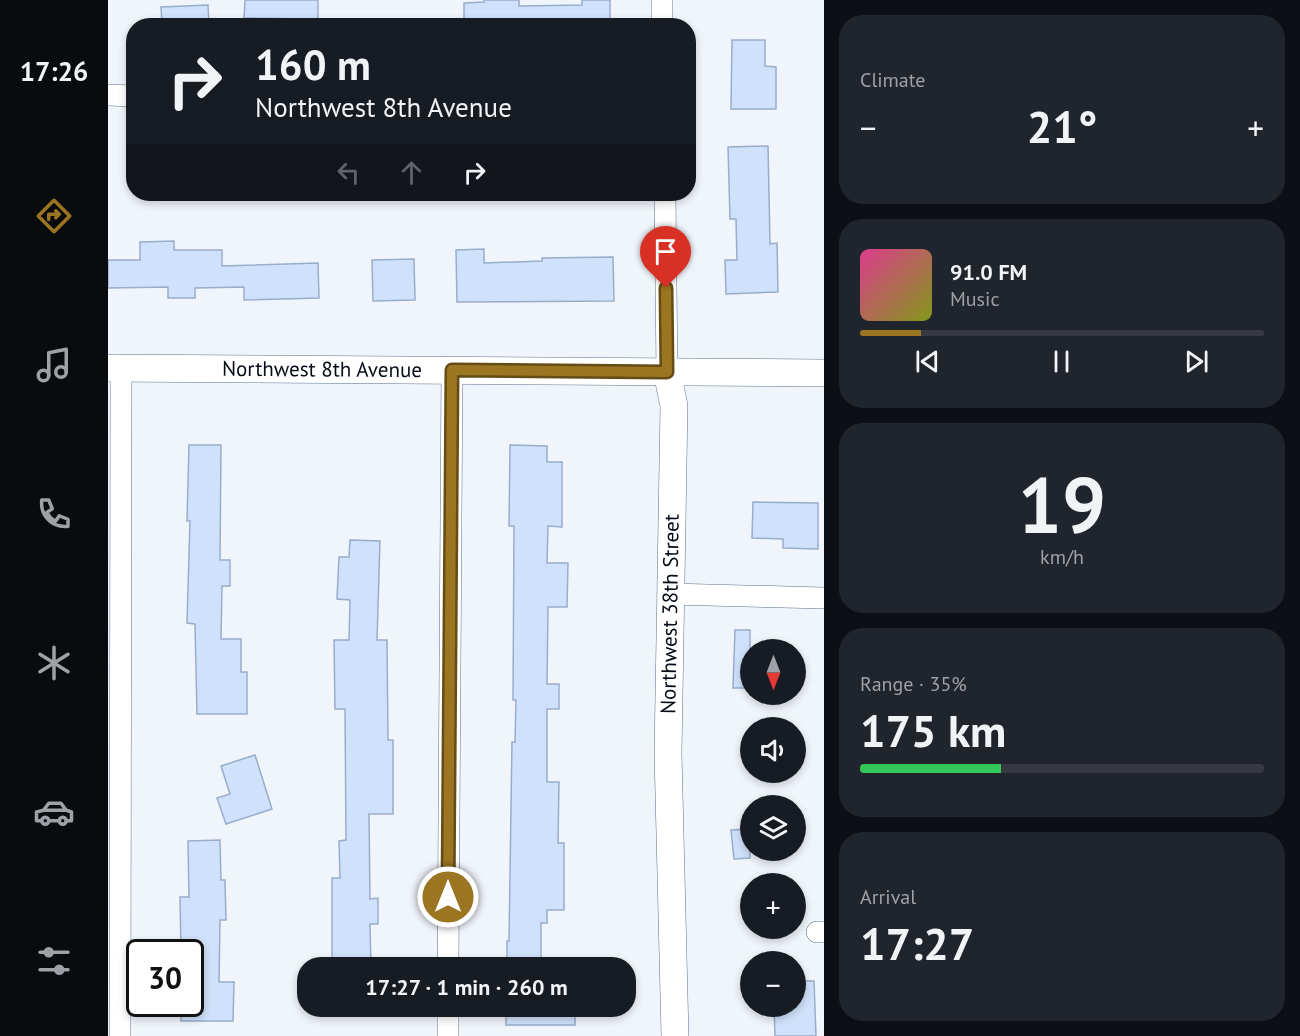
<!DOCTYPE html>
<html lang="en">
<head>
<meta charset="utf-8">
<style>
  :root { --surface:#171b24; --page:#20242c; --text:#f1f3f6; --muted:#9ea1a6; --line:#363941; --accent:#9b7521 }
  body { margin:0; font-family:"PT Sans",sans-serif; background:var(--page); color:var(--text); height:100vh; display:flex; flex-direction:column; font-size:22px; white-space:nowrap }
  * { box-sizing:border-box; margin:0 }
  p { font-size:20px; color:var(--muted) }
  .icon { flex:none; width:33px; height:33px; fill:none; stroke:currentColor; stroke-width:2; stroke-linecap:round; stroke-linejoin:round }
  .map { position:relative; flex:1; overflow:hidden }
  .drawer { display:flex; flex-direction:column; gap:15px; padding:15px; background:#0d0f14; width:476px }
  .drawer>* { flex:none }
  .hud { position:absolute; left:18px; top:18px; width:570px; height:183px; border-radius:24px; box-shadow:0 3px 9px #0003; background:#171b24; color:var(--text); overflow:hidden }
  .needle { width:39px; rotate:180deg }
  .controls { position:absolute; left:632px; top:639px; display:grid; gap:12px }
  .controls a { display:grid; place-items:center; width:66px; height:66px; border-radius:50%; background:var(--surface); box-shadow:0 3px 9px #0003; font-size:30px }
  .speed { position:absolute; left:18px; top:939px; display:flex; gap:12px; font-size:30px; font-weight:700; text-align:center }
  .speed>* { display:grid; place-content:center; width:78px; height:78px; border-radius:50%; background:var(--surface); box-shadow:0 3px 9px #0003; line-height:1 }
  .speed .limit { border:3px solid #111; border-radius:9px; background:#fff; color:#111 }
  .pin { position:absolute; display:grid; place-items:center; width:51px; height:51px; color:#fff; margin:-62px -26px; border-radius:50% 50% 50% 0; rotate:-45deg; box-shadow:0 0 6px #0007 }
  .pin .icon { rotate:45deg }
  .me { position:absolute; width:66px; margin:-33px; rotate:0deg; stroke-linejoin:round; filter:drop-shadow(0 0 4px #0008) }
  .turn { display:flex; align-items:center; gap:21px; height:126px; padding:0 30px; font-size:27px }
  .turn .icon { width:78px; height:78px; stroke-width:2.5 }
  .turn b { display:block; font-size:42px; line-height:51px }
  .lanes { display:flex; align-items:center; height:57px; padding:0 30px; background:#0003; justify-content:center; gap:30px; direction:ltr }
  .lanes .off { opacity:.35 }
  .big { font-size:45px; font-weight:700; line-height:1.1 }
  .drawer .card { flex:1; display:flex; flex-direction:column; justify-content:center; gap:9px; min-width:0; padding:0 21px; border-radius:24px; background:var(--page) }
  .drawer .dial { align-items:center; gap:0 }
  .dial b { font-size:78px; line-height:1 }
  .song { display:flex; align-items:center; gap:18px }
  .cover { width:72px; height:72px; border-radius:9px; background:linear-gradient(135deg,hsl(330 70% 55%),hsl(70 70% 35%)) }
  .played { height:6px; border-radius:3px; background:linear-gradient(90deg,var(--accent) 15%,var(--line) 15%) }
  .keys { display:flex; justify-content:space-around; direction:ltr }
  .heat { display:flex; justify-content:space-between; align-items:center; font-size:33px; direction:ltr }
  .charge { height:9px; border-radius:4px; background:linear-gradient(90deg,#34c759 35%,var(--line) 0) }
  .trip { position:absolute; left:189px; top:957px; width:339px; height:60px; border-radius:24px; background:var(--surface); box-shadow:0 3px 9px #0003; font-weight:700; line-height:60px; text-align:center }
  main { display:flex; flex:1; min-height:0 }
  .dock { display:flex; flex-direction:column; width:108px; justify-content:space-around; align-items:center; background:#090b0e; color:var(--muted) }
  .dock .icon { width:42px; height:42px }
  .dock .current { color:var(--accent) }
  .dock b { font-size:27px; color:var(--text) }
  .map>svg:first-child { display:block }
  .building { fill:#d0e2fb; stroke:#98adcb; stroke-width:1.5 }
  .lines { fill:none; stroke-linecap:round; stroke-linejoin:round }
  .minor-casing { stroke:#5e728d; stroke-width:22 }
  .tertiary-casing { stroke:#5e728d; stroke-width:28 }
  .minor { stroke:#fff; stroke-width:21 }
  .tertiary { stroke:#fff; stroke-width:27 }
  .route-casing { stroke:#654c15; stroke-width:15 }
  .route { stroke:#9b7521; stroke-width:10 }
  .labels { text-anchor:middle; stroke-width:6; stroke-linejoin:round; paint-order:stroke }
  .street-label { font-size:21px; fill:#060c17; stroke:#fff }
</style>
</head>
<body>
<main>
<nav class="dock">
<b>17:26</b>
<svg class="icon current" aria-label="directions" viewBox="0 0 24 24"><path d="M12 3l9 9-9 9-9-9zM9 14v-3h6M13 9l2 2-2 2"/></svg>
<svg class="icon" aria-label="music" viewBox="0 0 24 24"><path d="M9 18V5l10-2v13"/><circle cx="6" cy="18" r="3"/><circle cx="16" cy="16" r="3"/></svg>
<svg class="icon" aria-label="phone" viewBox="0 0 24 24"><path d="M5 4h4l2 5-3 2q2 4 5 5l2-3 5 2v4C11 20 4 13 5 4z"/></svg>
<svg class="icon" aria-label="climate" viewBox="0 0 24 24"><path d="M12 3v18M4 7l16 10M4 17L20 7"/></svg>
<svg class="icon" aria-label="car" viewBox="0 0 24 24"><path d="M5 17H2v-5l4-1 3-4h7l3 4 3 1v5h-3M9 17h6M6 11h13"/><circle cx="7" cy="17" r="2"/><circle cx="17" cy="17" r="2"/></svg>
<svg class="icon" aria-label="filters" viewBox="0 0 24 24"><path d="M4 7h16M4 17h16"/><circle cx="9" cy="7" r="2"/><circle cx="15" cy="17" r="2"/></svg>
</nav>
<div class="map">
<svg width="717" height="1036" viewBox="0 0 717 1036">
  <rect width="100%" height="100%" fill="#f0f5fb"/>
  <path class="building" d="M 137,0 L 210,0 L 210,19 L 136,18 Z
    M 376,0 L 411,0 L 411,6 L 474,5 L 474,0 L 502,0 L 502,26 L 356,26 L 356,3 L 376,2 Z
    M 100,5 L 101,26 L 54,26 L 53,7 Z
    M 624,40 L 657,40 L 657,66 L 668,67 L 668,109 L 623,109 Z
    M 660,146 L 662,244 L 669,243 L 670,292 L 618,294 L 617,260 L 629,260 L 628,219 L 622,219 L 620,147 Z
    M 66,241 L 66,250 L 114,250 L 114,266 L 210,263 L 211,298 L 136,300 L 136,287 L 87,288 L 87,298 L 60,298 L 60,287 L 0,288 L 0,260 L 32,260 L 32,242 Z
    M 376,249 L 376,263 L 434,261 L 434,258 L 505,257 L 506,301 L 349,302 L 348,250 Z
    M 306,259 L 307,300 L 265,301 L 264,260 Z
    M 81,445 L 113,445 L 112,560 L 122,560 L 122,586 L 114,586 L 113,639 L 133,639 L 133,672 L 139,672 L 139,714 L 89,714 L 87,624 L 79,623 L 82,521 L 79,521 Z
    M 402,445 L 439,446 L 439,462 L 454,462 L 454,527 L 440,526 L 439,563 L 460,563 L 459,607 L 440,607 L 439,684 L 451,684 L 451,709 L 439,709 L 439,782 L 451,782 L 450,843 L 456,843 L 456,910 L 439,910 L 439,923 L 433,923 L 433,968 L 399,968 L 399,941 L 401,941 L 404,742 L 407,742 L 408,700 L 405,700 L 406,526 L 401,526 Z
    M 645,502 L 710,503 L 710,549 L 675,548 L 675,539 L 644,538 Z
    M 242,540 L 272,541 L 269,640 L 279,640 L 280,740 L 285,740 L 285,814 L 261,814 L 262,899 L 270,898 L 270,924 L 262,924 L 263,968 L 224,968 L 224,878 L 232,878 L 231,841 L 238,840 L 237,709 L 227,709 L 226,640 L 241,640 L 242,600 L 229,599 L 231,557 L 241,557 Z
    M 627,630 L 642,630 L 642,688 L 625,688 Z
    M 147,755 L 164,809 L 118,824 L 109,798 L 122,794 L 113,766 Z
    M 642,829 L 642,858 L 626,859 L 623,830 Z
    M 112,840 L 113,880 L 117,880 L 118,920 L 112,920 L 111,982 L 126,982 L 125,1021 L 73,1021 L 73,1004 L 82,1004 L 82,952 L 73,952 L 72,897 L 81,897 L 80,841 Z
    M 687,981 L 706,981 L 708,1036 L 667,1036 L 666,1006 L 687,1006 Z
    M 398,1006 L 467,1006 L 467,1025 L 398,1025 Z"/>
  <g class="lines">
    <defs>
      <path id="minor" d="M 554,0 L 554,26
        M 0,95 L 26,96
        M 557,194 L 559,372
        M 562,594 L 717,598
        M 709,932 L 717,932
        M 340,968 L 344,370
        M 12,1036 L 13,368
        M 340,1036 L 340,1006"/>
      <g id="tertiary">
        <path id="s1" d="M 0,368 L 717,373"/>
        <path d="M 559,372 L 566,406 L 560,753 L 567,1036"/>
      </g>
    </defs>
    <use href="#minor" class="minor-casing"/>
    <use href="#tertiary" class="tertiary-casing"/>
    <use href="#minor" class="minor"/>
    <use href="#tertiary" class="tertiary"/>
  </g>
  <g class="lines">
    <defs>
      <path id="route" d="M 340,897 L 344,370 L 559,372 L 558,288"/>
    </defs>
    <use href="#route" class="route-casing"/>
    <use href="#route" class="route"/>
  </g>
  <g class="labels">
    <g class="street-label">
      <text dy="7" stroke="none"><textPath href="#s1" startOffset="214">Northwest 8th Avenue</textPath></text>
      <text transform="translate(562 614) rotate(-89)" y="7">Northwest 38th Street</text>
    </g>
  </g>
</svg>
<div class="controls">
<a><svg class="needle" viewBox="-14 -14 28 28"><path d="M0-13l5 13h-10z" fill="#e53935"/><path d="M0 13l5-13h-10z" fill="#9ea1a6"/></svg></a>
<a><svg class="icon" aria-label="sound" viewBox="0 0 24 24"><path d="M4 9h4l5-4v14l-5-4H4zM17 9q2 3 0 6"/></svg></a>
<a><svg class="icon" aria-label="layers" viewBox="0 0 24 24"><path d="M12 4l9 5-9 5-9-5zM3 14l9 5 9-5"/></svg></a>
<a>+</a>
<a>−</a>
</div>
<div class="speed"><div class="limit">30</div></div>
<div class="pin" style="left:558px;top:288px;background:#d93025"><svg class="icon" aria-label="arrive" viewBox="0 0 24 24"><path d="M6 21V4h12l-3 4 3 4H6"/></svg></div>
<svg class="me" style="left:340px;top:897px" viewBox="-20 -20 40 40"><circle r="17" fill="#9b7521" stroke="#fff" stroke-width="3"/><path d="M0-11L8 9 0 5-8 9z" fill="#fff"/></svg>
<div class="trip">17:27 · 1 min · 260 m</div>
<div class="hud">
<div class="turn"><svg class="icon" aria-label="right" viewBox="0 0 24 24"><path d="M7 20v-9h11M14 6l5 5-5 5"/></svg><div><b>160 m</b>Northwest 8th Avenue</div></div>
<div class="lanes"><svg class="icon off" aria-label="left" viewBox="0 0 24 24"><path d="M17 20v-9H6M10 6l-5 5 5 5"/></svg><svg class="icon off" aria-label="ahead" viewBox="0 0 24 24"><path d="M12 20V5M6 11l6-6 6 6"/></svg><svg class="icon" aria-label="right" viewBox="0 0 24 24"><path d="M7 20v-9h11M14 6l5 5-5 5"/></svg></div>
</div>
</div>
<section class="drawer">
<div class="card"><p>Climate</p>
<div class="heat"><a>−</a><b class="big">21°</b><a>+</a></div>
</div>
<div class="card">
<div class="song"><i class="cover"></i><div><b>91.0 FM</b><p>Music</p></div></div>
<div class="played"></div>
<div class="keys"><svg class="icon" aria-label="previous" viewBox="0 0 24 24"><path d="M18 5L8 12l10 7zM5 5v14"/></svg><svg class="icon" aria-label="pause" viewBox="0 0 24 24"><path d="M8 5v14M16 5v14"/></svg><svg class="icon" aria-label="next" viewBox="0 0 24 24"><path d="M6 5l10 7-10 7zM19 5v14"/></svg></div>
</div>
<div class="card dial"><b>19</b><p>km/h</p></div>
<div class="card"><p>Range · 35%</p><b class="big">175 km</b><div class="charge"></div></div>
<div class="card"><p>Arrival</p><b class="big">17:27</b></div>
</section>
</main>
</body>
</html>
